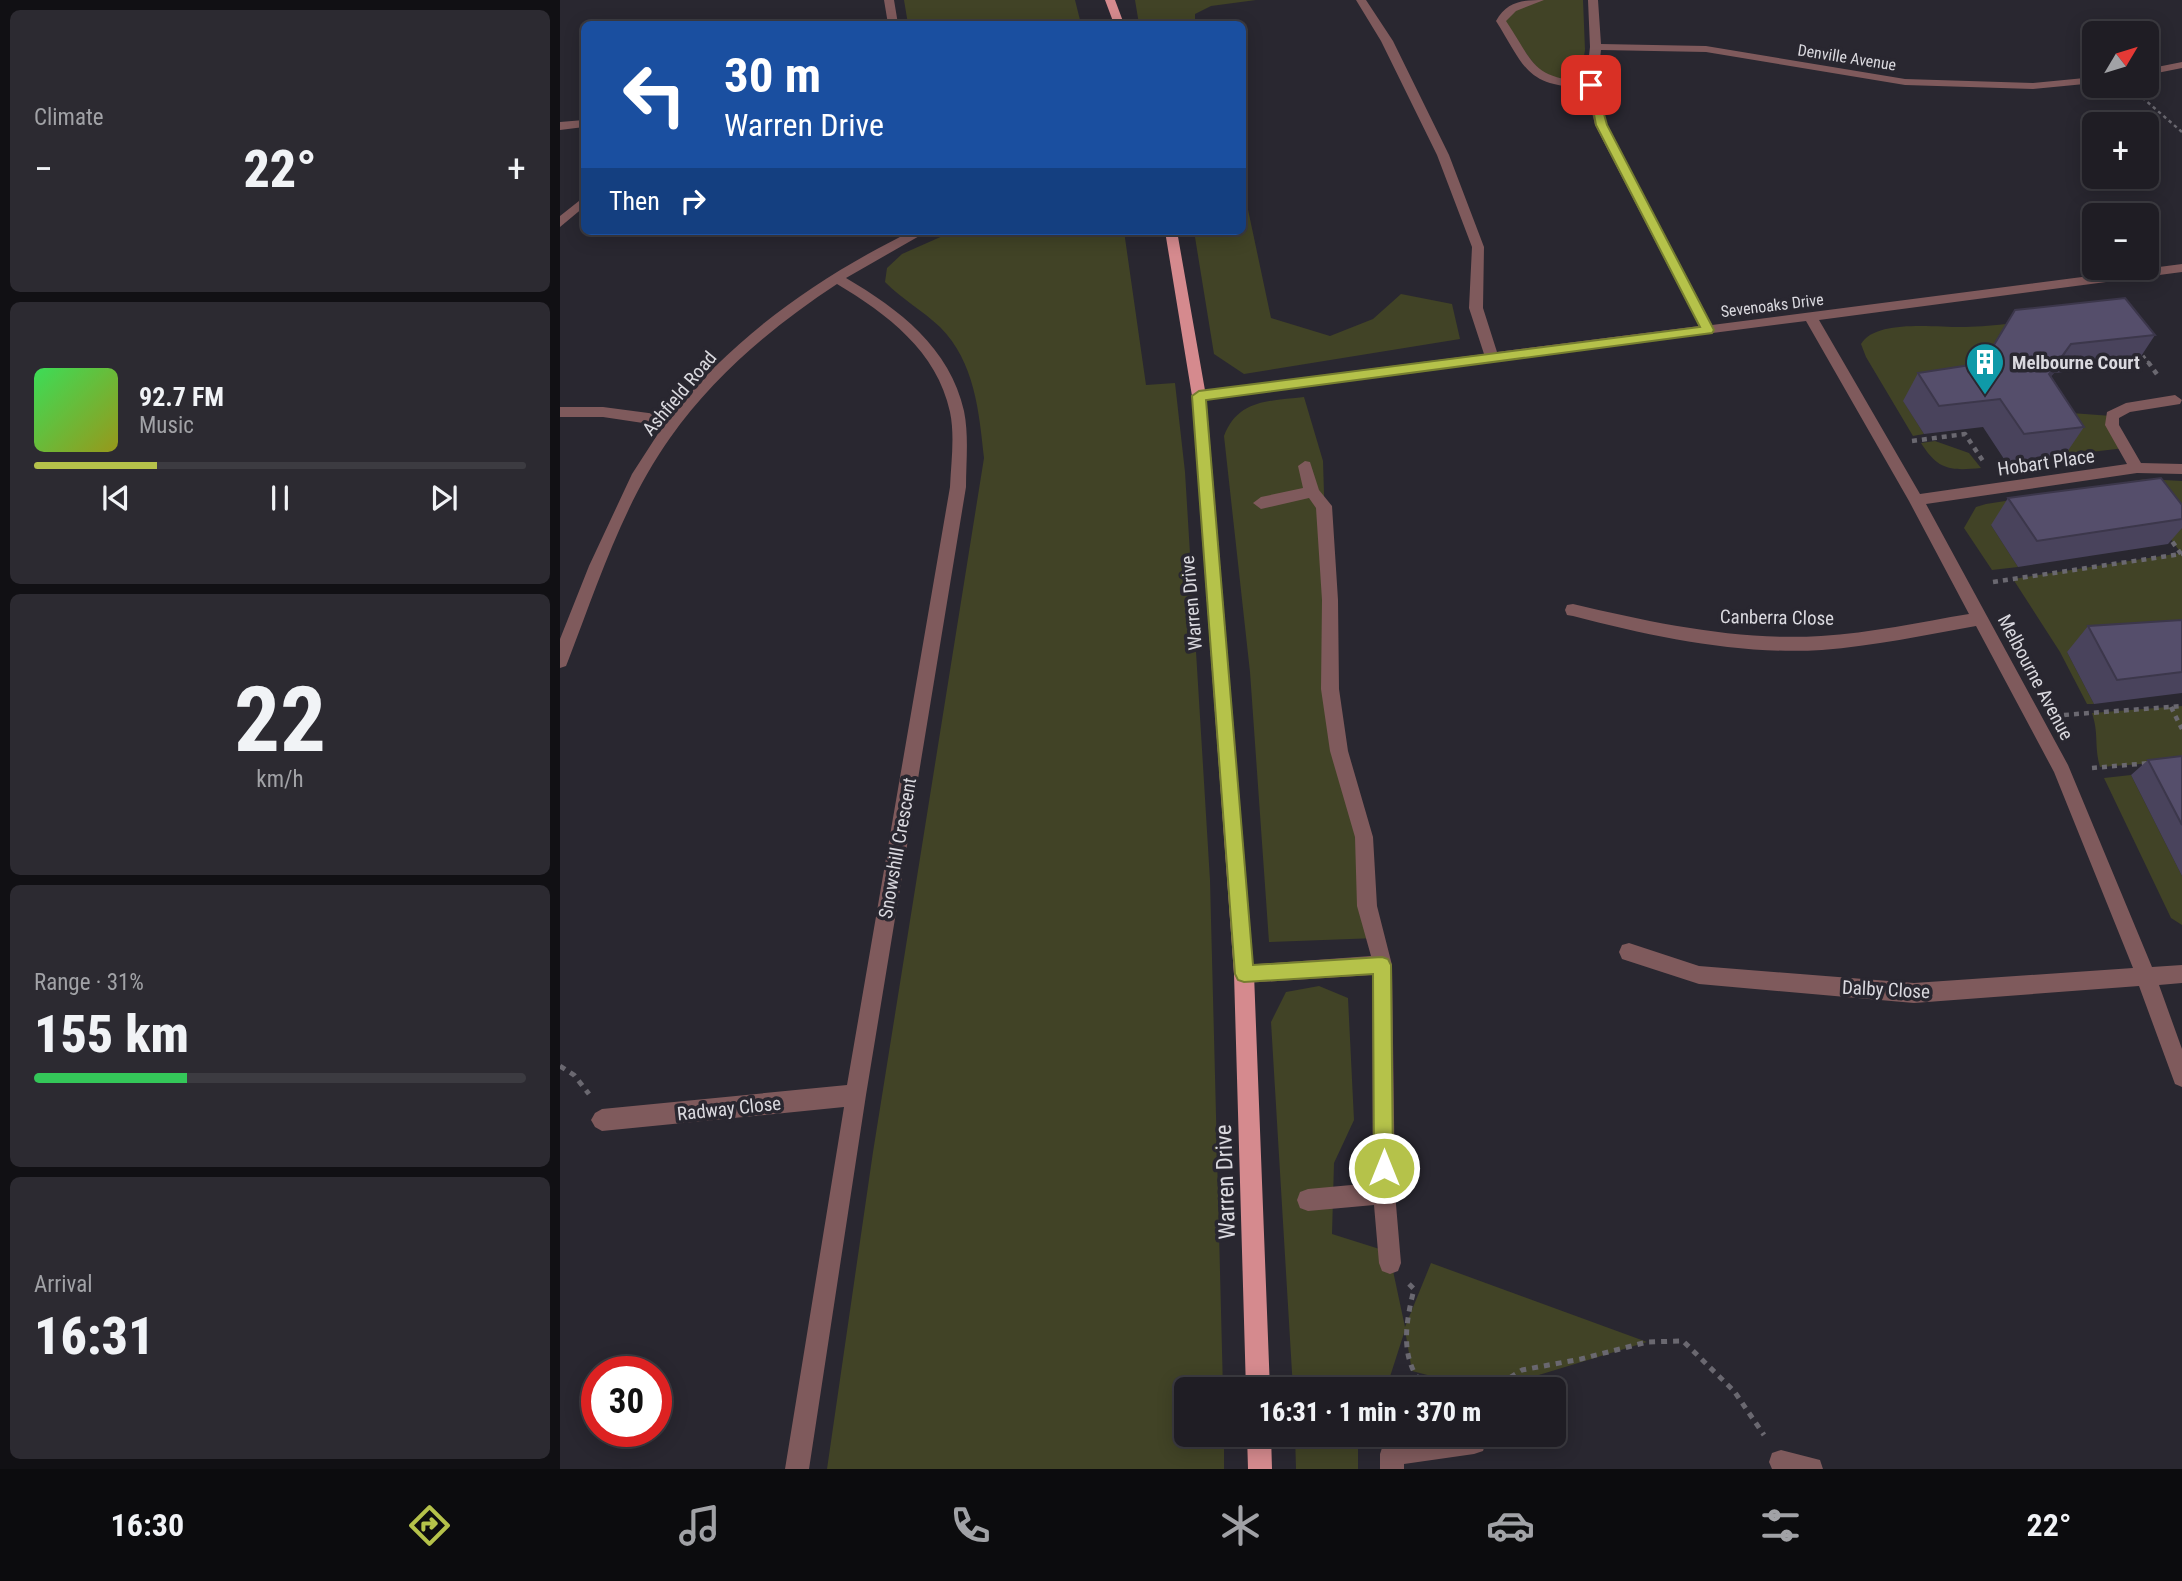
<!DOCTYPE html>
<html lang="en">
<head>
<meta charset="utf-8">
<style>
  :root { --surface:#1f1d24; --page:#2c2a31; --text:#f1f3f6; --muted:#a1a2a6; --line:#3c3b41; --accent:#b5c24a }
  body { margin:0; font-family:"Roboto Condensed",sans-serif; background:var(--page); color:var(--text); height:100vh; display:flex; flex-direction:column; font-size:26px; white-space:nowrap }
  * { box-sizing:border-box; margin:0 }
  p { font-size:23px; color:var(--muted) }
  .icon { flex:none; width:38px; height:38px; fill:none; stroke:currentColor; stroke-width:2; stroke-linecap:round; stroke-linejoin:round }
  .map { position:relative; flex:1; overflow:hidden }
  .side { display:flex; flex-direction:column; gap:10px; padding:10px; background:#111014; width:560px }
  .side>* { flex:none }
  .guide { position:absolute; left:21px; top:21px; width:665px; height:214px; border-radius:10px; box-shadow:0 4px 18px #0003,0 0 0 2px var(--line); background:#1a4fa0; color:#fff; overflow:hidden }
  .needle { width:46px; rotate:52deg }
  .tools { position:absolute; left:1522px; top:21px; display:grid; gap:14px }
  .tools a { display:grid; place-items:center; width:77px; height:77px; border-radius:10px; background:var(--surface); box-shadow:0 4px 18px #0003,0 0 0 2px var(--line); font-size:35px }
  .speed { position:absolute; left:21px; top:1356px; display:flex; gap:14px; font-size:35px; font-weight:700; text-align:center }
  .speed>* { display:grid; place-content:center; width:91px; height:91px; border-radius:50%; background:var(--surface); box-shadow:0 4px 18px #0003,0 0 0 2px var(--line); line-height:1 }
  .speed .limit { border:10px solid #d22; background:#fff; color:#111 }
  .pin { position:absolute; display:grid; place-items:center; width:60px; height:60px; color:#fff; margin:-30px; border-radius:14px; box-shadow:0 4px 10px #0006 }
  .me { position:absolute; width:77px; margin:-38px; rotate:0deg; stroke-linejoin:round; filter:drop-shadow(0 0 5px #0008) }
  .turn { display:flex; align-items:center; gap:24px; height:147px; padding:0 28px; font-size:32px }
  .turn .icon { width:91px; height:91px; stroke-width:2.5 }
  .turn b { display:block; font-size:49px; line-height:60px }
  .then { display:flex; align-items:center; height:66px; padding:0 28px; background:#0003; gap:14px; font-size:26px }
  .big { font-size:52px; font-weight:800; line-height:1.1 }
  .side .tile { flex:1; display:flex; flex-direction:column; justify-content:center; gap:10px; min-width:0; padding:0 24px; border-radius:10px; background:var(--page) }
  .side .dial { align-items:center; gap:0 }
  .dial b { font-size:91px; line-height:1 }
  .song { display:flex; align-items:center; gap:21px }
  .cover { width:84px; height:84px; border-radius:10px; background:linear-gradient(135deg,hsl(130 70% 55%),hsl(60 70% 35%)) }
  .played { height:7px; border-radius:4px; background:linear-gradient(90deg,var(--accent) 25%,var(--line) 25%) }
  .keys { display:flex; justify-content:space-around; direction:ltr }
  .heat { display:flex; justify-content:space-between; align-items:center; font-size:38px; direction:ltr }
  .charge { height:10px; border-radius:5px; background:linear-gradient(90deg,#34c759 31%,var(--line) 0) }
  .trip { position:absolute; left:614px; top:1377px; width:392px; height:70px; border-radius:10px; background:var(--surface); box-shadow:0 4px 18px #0003,0 0 0 2px var(--line); font-weight:800; line-height:70px; text-align:center }
  .tab-bar { display:flex; height:112px; justify-content:space-around; align-items:center; background:#0c0c0e; color:var(--muted) }
  .tab-bar .icon { width:49px; height:49px }
  .tab-bar .on { color:var(--accent) }
  .tab-bar b { font-size:32px; color:var(--text) }
  main { display:flex; flex:1; min-height:0 }
  .map>svg:first-child { display:block }
  .green { fill:#414326 }
  .lines { fill:none; stroke-linecap:round; stroke-linejoin:round }
  .path-far2 { stroke:#6a6870; stroke-width:2.5; stroke-dasharray:3.5 3.5; stroke-linecap:butt }
  .path-far1 { stroke:#6a6870; stroke-width:4.5; stroke-dasharray:5 5; stroke-linecap:butt }
  .path { stroke:#6a6870; stroke-width:5; stroke-dasharray:6 6; stroke-linecap:butt }
  .minor { fill:#7f5a5c; fill-rule:evenodd }
  .major { fill:#d58a8e; fill-rule:evenodd }
  .wall { fill:#49435c }
  .shaded-wall { fill:#3c374b }
  .building { fill:#554e6b; stroke:#3c374b; stroke-width:2 }
  .route { fill:#b5c24a; stroke:#767e30; stroke-width:2 }
  .labels { text-anchor:middle; stroke-width:7; stroke-linejoin:round; paint-order:stroke }
  .far-street-label { font-size:16px; fill:#dad9df; stroke:#292730 }
  .poi-label { font-size:19px; font-weight:bold; fill:#dad9df; stroke:#292730; text-anchor:start }
  .street-label { font-size:19px; fill:#dad9df; stroke:#292730 }
  .near-street-label { font-size:23px; fill:#dad9df; stroke:#292730 }
</style>
</head>
<body>
<main>
<section class="side">
<div class="tile"><p>Climate</p>
<div class="heat"><a>−</a><b class="big">22°</b><a>+</a></div>
</div>
<div class="tile">
<div class="song"><i class="cover"></i><div><b>92.7 FM</b><p>Music</p></div></div>
<div class="played"></div>
<div class="keys"><svg class="icon" aria-label="previous" viewBox="0 0 24 24"><path d="M18 5L8 12l10 7zM5 5v14"/></svg><svg class="icon" aria-label="pause" viewBox="0 0 24 24"><path d="M8 5v14M16 5v14"/></svg><svg class="icon" aria-label="next" viewBox="0 0 24 24"><path d="M6 5l10 7-10 7zM19 5v14"/></svg></div>
</div>
<div class="tile dial"><b>22</b><p>km/h</p></div>
<div class="tile"><p>Range · 31%</p><b class="big">155 km</b><div class="charge"></div></div>
<div class="tile"><p>Arrival</p><b class="big">16:31</b></div>
</section>
<div class="map">
<svg width="1622" height="1469" viewBox="0 0 1622 1469">
  <rect width="100%" height="100%" fill="#292730"/>
  <path class="green" d="M 344,0 L 515,0 L 521,24 L 348,24 Z
    M 575,0 L 696,0 L 651,6 L 635,14 L 635,24 L 579,24 Z
    M 979,0 L 1023,0 L 1025,50 L 1019,85 L 988,82 L 941,21 L 957,5 Z
    M 683,186 L 711,318 L 770,336 L 813,319 L 841,294 L 892,304 L 900,339 L 684,374 L 654,354 L 634,231 L 682,231 Z
    M 394,231 L 564,231 L 586,385 L 615,383 L 625,472 L 650,880 L 663,1389 L 626,1390 L 626,1435 L 664,1435 L 664,1469 L 267,1469 L 313,1152 L 424,458 C 419,412 415,362 380,327 C 363,311 342,299 325,282 L 327,268 L 342,254 Z
    M 1536,312 L 1407,391 L 1344,402 L 1364,434 L 1353,436 L 1306,357 L 1301,344 C 1316,318 1381,328 1405,327 C 1448,326 1493,317 1536,312 Z
    M 744,397 L 763,461 L 770,689 L 817,938 L 709,942 L 690,672 L 664,436 C 678,399 710,401 744,397 Z
    M 1471,402 L 1511,413 L 1552,416 L 1565,448 L 1505,455 Z
    M 1375,441 L 1409,453 L 1421,468 C 1390,471 1378,470 1361,443 Z
    M 1586,479 L 1622,481 L 1622,643 L 1507,652 L 1534,704 L 1527,704 L 1500,652 L 1453,579 L 1621,553 L 1586,505 L 1431,525 L 1458,567 L 1432,570 L 1404,528 L 1416,507 L 1426,504 Z
    M 1622,706 L 1622,761 L 1540,767 C 1534,746 1539,734 1532,713 Z
    M 1571,775 L 1622,876 L 1622,925 L 1611,918 L 1544,778 Z
    M 759,986 L 788,998 L 794,1120 L 774,1163 L 772,1234 L 829,1252 L 845,1327 L 871,1263 L 1087,1342 L 933,1389 L 921,1389 L 852,1371 L 845,1330 L 826,1389 L 733,1389 L 711,1022 L 726,992 Z
    M 735,1435 L 798,1435 L 798,1469 L 736,1469 Z"/>
  <g class="lines">
    <path class="path-far2" d="M 1577,93 L 1622,132
      M 1579,350 L 1589,363"/>
    <path class="path-far1" d="M 1588,362 L 1599,377
      M 1352,441 L 1405,434 L 1425,464
      M 1433,582 L 1621,554 L 1609,537
      M 1611,707 L 1622,729
      M 1504,715 L 1622,706
      M 1532,768 L 1590,763"/>
    <path class="path" d="M 0,1066 L 14,1075 L 29,1094
      M 849,1284 L 854,1289 C 845,1326 839,1361 867,1390
      M 930,1390 L 962,1370 L 1021,1359 L 1087,1342 L 1123,1341 L 1174,1391 L 1204,1435"/>
    <path class="minor" d="M 324,0 L 334,0 L 338,24 L 328,24 Z
      M 796,0 L 806,0 L 833,41 L 889,155 L 924,247 L 923,308 L 937,352 L 1139,326 L 1035,125 L 1026,88 C 965,86 965,67 936,21 C 947,1 963,0 984,0 L 956,11 L 946,21 C 973,61 972,79 1026,81 L 1030,47 L 1028,0 L 1038,0 L 1041,44 L 1146,46 L 1345,79 L 1473,83 L 1535,77 L 1535,83 L 1473,89 L 1345,85 L 1146,52 L 1041,50 L 1037,85 L 1047,125 L 1152,325 L 1622,264 L 1622,272 L 1259,320 L 1360,494 L 1567,464 L 1545,425 L 1547,412 L 1566,403 L 1615,395 L 1622,400 L 1620,404 L 1570,412 L 1559,418 L 1559,425 L 1581,463 L 1622,464 L 1622,474 L 1577,473 L 1366,504 L 1508,765 L 1592,967 L 1622,965 L 1622,983 L 1599,985 L 1622,1049 L 1622,1087 L 1615,1084 L 1579,986 L 1354,1003 L 1139,984 L 1062,959 L 1059,952 L 1062,945 L 1069,943 L 1139,966 L 1354,983 L 1573,968 L 1494,772 L 1416,626 C 1365,635 1314,646 1262,650 C 1178,655 1094,637 1013,616 L 1007,615 L 1005,610 L 1007,605 L 1013,604 C 1094,623 1177,641 1261,636 C 1311,633 1360,622 1409,614 L 1349,501 L 1246,321 L 634,400 L 632,396 L 639,391 L 924,354 L 909,308 L 912,247 L 877,155 L 821,41 Z
      M 1622,62 L 1622,68 L 1587,75 L 1587,69 Z
      M 24,120 L 24,127 L 0,130 L 0,122 Z
      M 24,197 L 24,207 L 0,227 L 0,216 Z
      M 352,231 L 368,231 L 286,278 C 339,309 390,348 404,411 C 409,436 406,462 406,487 L 306,1095 L 249,1469 L 225,1469 L 284,1107 L 42,1131 L 35,1127 L 31,1120 L 35,1113 L 42,1109 L 287,1085 L 390,487 C 391,463 395,436 390,412 C 377,351 327,314 277,284 C 213,326 154,376 110,438 C 63,504 37,586 8,661 L 6,666 L 0,668 L 0,639 L 29,566 L 72,474 L 103,426 L 43,417 L 0,417 L 0,407 L 43,407 L 111,416 C 175,335 260,276 352,231 Z
      M 745,461 L 750,462 L 759,490 L 772,506 L 778,600 L 779,689 L 788,751 L 813,837 L 817,906 L 832,965 L 835,1193 L 841,1263 L 838,1271 L 830,1274 L 822,1271 L 819,1263 L 814,1205 L 748,1211 L 740,1208 L 737,1200 L 740,1192 L 748,1189 L 813,1183 L 812,975 L 684,983 L 677,981 L 674,974 L 677,967 L 684,965 L 811,956 L 797,906 L 795,837 L 770,751 L 761,689 L 762,600 L 756,508 L 749,498 L 701,509 L 693,503 L 701,497 L 743,488 L 738,466 Z
      M 879,1435 L 923,1435 L 926,1442 L 923,1451 L 914,1454 L 844,1464 L 844,1469 L 820,1469 L 820,1454 L 823,1445 Z
      M 1221,1450 L 1260,1460 L 1263,1469 L 1212,1469 L 1209,1462 L 1212,1453 Z"/>
    <path class="major" d="M 545,0 L 555,0 L 564,24 L 554,24 Z
      M 605,231 L 617,231 L 646,396 L 694,974 L 710,1390 L 686,1390 L 674,974 L 632,396 Z
      M 687,1435 L 711,1435 L 712,1469 L 688,1469 Z"/>
  </g>
  <path class="wall" d="M 1455,310 L 1595,335 L 1576,364 L 1494,373 L 1491,376 L 1524,427 L 1505,455 L 1446,462 L 1423,427 L 1364,434 L 1343,401 L 1358,373 L 1423,363 Z
    M 1448,498 L 1622,505 L 1622,528 L 1608,544 L 1458,567 L 1431,525 Z
    M 1622,620 L 1622,693 L 1534,704 L 1507,652 L 1528,626 Z
    M 1622,756 L 1622,876 L 1571,775 L 1588,760 Z"/>
  <path class="shaded-wall" d="M 1511,344 L 1494,373 L 1471,402 L 1489,374 Z"/>
  <path class="building" d="M 1565,298 L 1595,335 L 1511,344 L 1489,374 L 1524,427 L 1464,434 L 1440,399 L 1379,406 L 1358,373 L 1423,363 L 1455,310 Z
    M 1601,478 L 1622,505 L 1622,519 L 1477,541 L 1448,498 Z
    M 1622,620 L 1622,672 L 1557,680 L 1528,626 Z
    M 1622,756 L 1622,825 L 1588,760 Z"/>
  <path class="route" d="M 1028,82 L 1036,85 L 1047,125 L 1154,330 L 1152,333 L 646,400 L 693,965 L 822,957 L 828,959 L 831,965 L 833,1168 L 830,1175 L 824,1178 L 817,1175 L 814,1168 L 813,974 L 684,982 L 678,980 L 675,974 L 632,396 L 639,391 L 1140,327 L 1036,125 Z"/>
  <defs>
    <symbol id="building-pin" viewBox="-11 -11 22 30"><path d="M0 17L-7.5 6A9.5 9.5 0 1 1 7.5 6Z" fill="#0f9aa8" stroke="#292730"/><path d="M-4-6H4V6H1V3H-1V6H-4ZM-2.5-4.3h1.7v1.8h-1.7ZM.8-4.3h1.7v1.8H.8ZM-2.5-1h1.7V.8h-1.7ZM.8-1h1.7V.8H.8Z" fill="#fff"/></symbol>
  </defs>
  <g fill-rule="evenodd">
    <use href="#building-pin" x="1403" y="340" width="44" height="60"/>
  </g>
  <g class="labels">
    <g class="far-street-label">
      <text transform="translate(1287 57) rotate(9)" y="6">Denville Avenue</text>
      <text transform="translate(1212 305) rotate(-7)" y="6">Sevenoaks Drive</text>
    </g>
    <g class="poi-label">
      <text x="1452" y="369">Melbourne Court</text>
    </g>
    <g class="street-label">
      <text transform="translate(119 393) rotate(-50)" y="7">Ashfield Road</text>
      <text transform="translate(1486 462) rotate(-8)" y="7">Hobart Place</text>
      <text transform="translate(631 603) rotate(-95)" y="7">Warren Drive</text>
      <text transform="translate(1217 617) rotate(1)" y="7">Canberra Close</text>
      <text transform="translate(1476 677) rotate(62)" y="7">Melbourne Avenue</text>
      <text transform="translate(337 848) rotate(-80)" y="7">Snowshill Crescent</text>
      <text transform="translate(1326 989) rotate(3)" y="7">Dalby Close</text>
      <text transform="translate(169 1108) rotate(-6)" y="7">Radway Close</text>
    </g>
    <g class="near-street-label">
      <text transform="translate(665 1182) rotate(-92)" y="8">Warren Drive</text>
    </g>
  </g>
</svg>
<div class="tools">
<a><svg class="needle" viewBox="-14 -14 28 28"><path d="M0-13l5 13h-10z" fill="#e53935"/><path d="M0 13l5-13h-10z" fill="#a1a2a6"/></svg></a>
<a>+</a>
<a>−</a>
</div>
<div class="speed"><div class="limit">30</div></div>
<div class="pin" style="left:1031px;top:85px;background:#d93025"><svg class="icon" aria-label="arrive" viewBox="0 0 24 24"><path d="M6 21V4h12l-3 4 3 4H6"/></svg></div>
<svg class="me" style="left:824px;top:1168px" viewBox="-20 -20 40 40"><circle r="17" fill="#b5c24a" stroke="#fff" stroke-width="3"/><path d="M0-11L8 9 0 5-8 9z" fill="#fff"/></svg>
<div class="trip">16:31 · 1 min · 370 m</div>
<div class="guide">
<div class="turn"><svg class="icon" aria-label="left" viewBox="0 0 24 24"><path d="M17 20v-9H6M10 6l-5 5 5 5"/></svg><div><b>30 m</b>Warren Drive</div></div>
<div class="then">Then<svg class="icon" aria-label="right" viewBox="0 0 24 24"><path d="M7 20v-9h11M14 6l5 5-5 5"/></svg></div>
</div>
</div>
</main>
<nav class="tab-bar">
<b>16:30</b>
<svg class="icon on" aria-label="directions" viewBox="0 0 24 24"><path d="M12 3l9 9-9 9-9-9zM9 14v-3h6M13 9l2 2-2 2"/></svg>
<svg class="icon" aria-label="music" viewBox="0 0 24 24"><path d="M9 18V5l10-2v13"/><circle cx="6" cy="18" r="3"/><circle cx="16" cy="16" r="3"/></svg>
<svg class="icon" aria-label="phone" viewBox="0 0 24 24"><path d="M5 4h4l2 5-3 2q2 4 5 5l2-3 5 2v4C11 20 4 13 5 4z"/></svg>
<svg class="icon" aria-label="climate" viewBox="0 0 24 24"><path d="M12 3v18M4 7l16 10M4 17L20 7"/></svg>
<svg class="icon" aria-label="car" viewBox="0 0 24 24"><path d="M5 17H2v-5l4-1 3-4h7l3 4 3 1v5h-3M9 17h6M6 11h13"/><circle cx="7" cy="17" r="2"/><circle cx="17" cy="17" r="2"/></svg>
<svg class="icon" aria-label="filters" viewBox="0 0 24 24"><path d="M4 7h16M4 17h16"/><circle cx="9" cy="7" r="2"/><circle cx="15" cy="17" r="2"/></svg>
<b>22°</b>
</nav>
</body>
</html>
